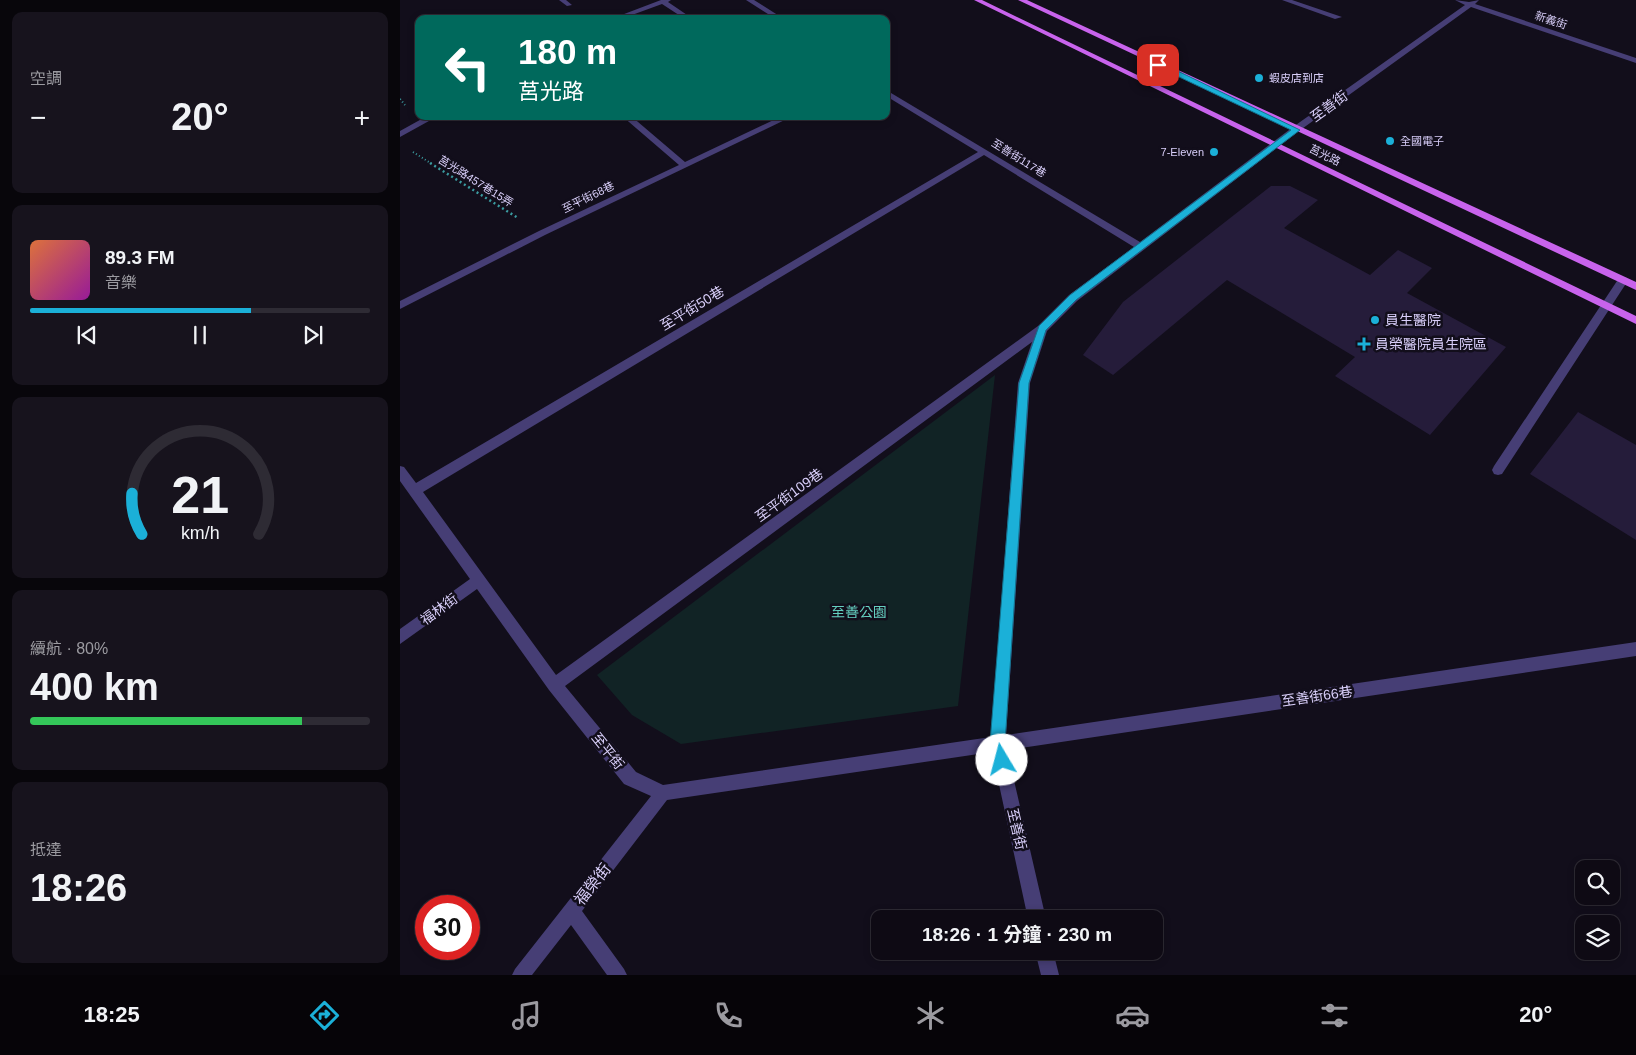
<!DOCTYPE html>
<html lang="zh-TW">
<head>
<meta charset="utf-8">
<style>
  :root { --surface:#0e0a14; --page:#17131d; --text:#f1f3f6; --muted:#9b9aa0; --line:#2e2b34; --accent:#1bb0d8 }
  body { margin:0; font-family:Helvetica,"Noto Sans TC",sans-serif; background:var(--page); color:var(--text); height:100vh; display:flex; flex-direction:column; font-size:19px; white-space:nowrap }
  * { box-sizing:border-box; margin:0 }
  p { font-size:16px; color:var(--muted) }
  .icon { flex:none; width:28px; height:28px; fill:none; stroke:currentColor; stroke-width:2; stroke-linecap:round; stroke-linejoin:round }
  .map { position:relative; flex:1; overflow:hidden }
  .side { display:flex; flex-direction:column; gap:12px; padding:12px; background:#08060b; width:400px }
  .side>* { flex:none }
  .guide { position:absolute; left:15px; top:15px; width:475px; height:105px; border-radius:10px; box-shadow:0 2px 8px #0003,0 0 0 1px var(--line); background:#00695c; color:#fff; overflow:hidden }
  .buttons { position:absolute; left:1175px; top:860px; display:grid; gap:10px }
  .buttons a { display:grid; place-items:center; width:45px; height:45px; border-radius:10px; background:var(--surface); box-shadow:0 2px 8px #0003,0 0 0 1px var(--line); font-size:25px }
  .speed { position:absolute; left:15px; top:895px; display:flex; gap:10px; font-size:25px; font-weight:700; text-align:center }
  .speed>* { display:grid; place-content:center; width:65px; height:65px; border-radius:50%; background:var(--surface); box-shadow:0 2px 8px #0003,0 0 0 1px var(--line); line-height:1 }
  .speed .limit { border:8px solid #d22; background:#fff; color:#111 }
  .pin { position:absolute; display:grid; place-items:center; width:42px; height:42px; color:#fff; margin:-21px; border-radius:10px; box-shadow:0 2px 8px #0006 }
  .me { position:absolute; width:55px; margin:-28px; rotate:352deg; stroke-linejoin:round; filter:drop-shadow(0 0 4px #0008) }
  .turn { display:flex; align-items:center; gap:18px; height:105px; padding:0 20px; font-size:22px }
  .turn .icon { width:65px; height:65px; stroke-width:2.5 }
  .turn b { display:block; font-size:35px; line-height:42px }
  .big { font-size:38px; font-weight:700; line-height:1.1 }
  .side .widget { flex:1; display:flex; flex-direction:column; justify-content:center; gap:8px; min-width:0; padding:0 18px; border-radius:10px; background:var(--page) }
  .side .dial { align-items:center; gap:0 }
  .dial svg { height:130px; overflow:visible; fill:none; stroke:var(--line); stroke-width:7; stroke-linecap:round; text-anchor:middle }
  .dial text { fill:var(--text); stroke:none }
  .song { display:flex; align-items:center; gap:15px }
  .cover { width:60px; height:60px; border-radius:8px; background:linear-gradient(135deg,hsl(20 70% 55%),hsl(300 70% 35%)) }
  .played { height:5px; border-radius:2px; background:linear-gradient(90deg,var(--accent) 65%,var(--line) 65%) }
  .keys { display:flex; justify-content:space-around; direction:ltr }
  .heat { display:flex; justify-content:space-between; align-items:center; font-size:28px; direction:ltr }
  .charge { height:8px; border-radius:4px; background:linear-gradient(90deg,#34c759 80%,var(--line) 0) }
  .trip { position:absolute; left:471px; top:910px; width:292px; height:50px; border-radius:10px; background:var(--surface); box-shadow:0 2px 8px #0003,0 0 0 1px var(--line); font-weight:700; line-height:50px; text-align:center }
  .tab-bar { display:flex; height:80px; justify-content:space-around; align-items:center; background:#060408; color:var(--muted) }
  .tab-bar .icon { width:35px; height:35px }
  .tab-bar .selected { color:var(--accent) }
  .tab-bar b { font-size:22px; color:var(--text) }
  main { display:flex; flex:1; min-height:0 }
  .map>svg:first-child { display:block }
  .green { fill:#112325 }
  .building { fill:#251c3a }
  .lines { fill:none; stroke-linecap:round; stroke-linejoin:round }
  .path-far1 { stroke:#3b9ba0; stroke-width:2; stroke-dasharray:1 2.5; stroke-linecap:butt }
  .path { stroke:#3b9ba0; stroke-width:2.5; stroke-dasharray:2 3; stroke-linecap:butt }
  .minor { fill:#463e75; fill-rule:evenodd }
  .major { fill:#c863ec; fill-rule:evenodd }
  .route { fill:#1bb0d8; stroke:#12728c }
  .poi-dot { fill:#1bb0d8; stroke:#120e1b; stroke-width:2 }
  .labels { text-anchor:middle; stroke-width:5; stroke-linejoin:round; paint-order:stroke }
  .far-street-label { font-size:11px; fill:#d8cef9; stroke:#120e1b }
  .far-poi-label { font-size:11px; fill:#d8cef9; stroke:#120e1b; text-anchor:start }
  .street-label { font-size:14px; fill:#d8cef9; stroke:#120e1b }
  .poi-label { font-size:14px; fill:#d8cef9; stroke:#120e1b; text-anchor:start }
  .park-label { font-size:14px; fill:#64cfc0; stroke:#120e1b }
  .near-street-label { font-size:16px; fill:#d8cef9; stroke:#120e1b }
</style>
</head>
<body>
<main>
<section class="side">
<div class="widget"><p>空調</p>
<div class="heat"><a>−</a><b class="big">20°</b><a>+</a></div>
</div>
<div class="widget">
<div class="song"><i class="cover"></i><div><b>89.3 FM</b><p>音樂</p></div></div>
<div class="played"></div>
<div class="keys"><svg class="icon" aria-label="previous" viewBox="0 0 24 24"><path d="M18 5L8 12l10 7zM5 5v14"/></svg><svg class="icon" aria-label="pause" viewBox="0 0 24 24"><path d="M8 5v14M16 5v14"/></svg><svg class="icon" aria-label="next" viewBox="0 0 24 24"><path d="M6 5l10 7-10 7zM19 5v14"/></svg></div>
</div>
<div class="widget dial"><svg viewBox="0 0 100 80">
<path d="M14 69A42 42 0 1 1 86 69"/>
<path d="M14 69A42 42 0 0 1 8 44" stroke="#1bb0d8"/>
<text x="50" y="56" font-size="32" font-weight="700">21</text>
<text x="50" y="72" font-size="11">km/h</text>
</svg></div>
<div class="widget"><p>續航 · 80%</p><b class="big">400 km</b><div class="charge"></div></div>
<div class="widget"><p>抵達</p><b class="big">18:26</b></div>
</section>
<div class="map">
<svg width="1236" height="975" viewBox="0 0 1236 975">
  <rect width="100%" height="100%" fill="#120e1b"/>
  <path class="green" d="M 595,375 L 558,706 L 281,744 L 232,715 L 197,675 Z"/>
  <path class="building" d="M 871,186 L 890,186 L 918,200 L 884,228 L 970,275 L 998,250 L 1032,268 L 1007,293 L 1106,347 L 1030,435 L 935,376 L 955,357 L 827,280 L 713,375 L 683,355 L 723,302 Z
    M 1178,412 L 1236,445 L 1236,540 L 1130,474 Z"/>
  <g class="lines">
    <path class="path-far1" d="M 0,99 L 5,105
      M 13,152 L 32,164"/>
    <path class="path" d="M 30,163 L 118,218"/>
    <path class="minor" d="M 159,0 L 166,0 L 172,5 L 167,6 Z
      M 261,0 L 271,0 L 268,2 L 293,19 L 285,19 L 262,4 L 221,19 L 211,19 Z
      M 346,0 L 354,0 L 384,19 L 376,19 Z
      M 882,0 L 892,0 L 942,17 L 935,19 Z
      M 1055,0 L 1069,2 L 1079,0 L 1075,4 L 1236,58 L 1236,63 L 1071,7 L 899,131 L 677,301 L 647,331 L 630,383 L 606,735 L 1236,642 L 1236,656 L 607,750 L 646,919 L 628,919 L 592,752 L 267,800 L 182,911 L 224,969 L 227,975 L 207,975 L 171,925 L 132,975 L 112,975 L 115,969 L 251,796 L 224,784 L 149,690 L 77,589 L 0,644 L 0,629 L 70,579 L 0,481 L 0,466 L 4,467 L 16,483 L 578,152 L 486,96 L 486,90 L 740,242 L 893,127 L 1065,5 ZM 584,155 L 734,247 L 669,295 L 638,326 L 156,675 L 23,492 ZM 632,342 L 618,383 L 591,737 L 263,785 L 236,772 L 165,686 Z
      M 27,116 L 38,116 L 0,137 L 0,131 Z
      M 222,116 L 231,116 L 285,162 L 382,116 L 393,116 L 145,235 L 0,309 L 0,301 L 139,231 L 279,165 Z
      M 1223,277 L 1227,278 L 1227,282 L 1102,474 L 1098,475 L 1094,474 L 1092,470 L 1094,466 L 1219,278 Z
      M 635,951 L 653,951 L 659,975 L 641,975 Z"/>
    <path class="major" d="M 574,0 L 582,0 L 1236,316 L 1236,324 Z
      M 618,0 L 627,0 L 1236,282 L 1236,290 Z"/>
  </g>
  <path class="route" d="M 756,63 L 761,63 L 900,130 L 676,300 L 646,330 L 629,383 L 605,743 L 609,760 L 607,766 L 602,768 L 596,766 L 590,743 L 619,383 L 639,326 L 670,295 L 891,130 L 756,66 Z"/>
  <g class="poi-dot">
    <circle cx="859" cy="78" r="5"/>
    <circle cx="990" cy="141" r="5"/>
    <circle cx="814" cy="152" r="5"/>
    <circle cx="975" cy="320" r="5"/>
    <path d="M961.5 336.5h5v5h5v5h-5v5h-5v-5h-5v-5h5z"/>
  </g>
  <g class="labels">
    <g class="far-street-label">
      <text transform="translate(1151 20) rotate(19)" y="4">新義街</text>
      <text transform="translate(925 155) rotate(26)" y="4">莒光路</text>
      <text transform="translate(619 158) rotate(32)" y="4">至善街117巷</text>
      <text transform="translate(76 181) rotate(32)" y="4">莒光路457巷15弄</text>
      <text transform="translate(188 197) rotate(-26)" y="4">至平街68巷</text>
    </g>
    <g class="far-poi-label">
      <text x="869" y="82">蝦皮店到店</text>
      <text x="1000" y="145">全國電子</text>
      <text x="804" y="156" text-anchor="end">7-Eleven</text>
    </g>
    <g class="street-label">
      <text transform="translate(929 106) rotate(-36)" y="5">至善街</text>
      <text transform="translate(292 308) rotate(-31)" y="5">至平街50巷</text>
      <text transform="translate(389 495) rotate(-36)" y="5">至平街109巷</text>
      <text transform="translate(39 609) rotate(-36)" y="5">福林街</text>
      <text transform="translate(917 696) rotate(-8)" y="5">至善街66巷</text>
      <text transform="translate(208 751) rotate(51)" y="5">至平街</text>
      <text transform="translate(617 829) rotate(77)" y="5">至善街</text>
    </g>
    <g class="poi-label">
      <text x="985" y="325">員生醫院</text>
      <text x="975" y="349">員榮醫院員生院區</text>
    </g>
    <g class="park-label">
      <text x="459" y="617">至善公園</text>
    </g>
    <g class="near-street-label">
      <text transform="translate(192 884) rotate(-52)" y="6">福榮街</text>
    </g>
  </g>
</svg>
<div class="buttons">
<a><svg class="icon" aria-label="search" viewBox="0 0 24 24"><circle cx="10" cy="10" r="6"/><path d="M15 15l6 6"/></svg></a>
<a><svg class="icon" aria-label="layers" viewBox="0 0 24 24"><path d="M12 4l9 5-9 5-9-5zM3 14l9 5 9-5"/></svg></a>
</div>
<div class="speed"><div class="limit">30</div></div>
<div class="pin" style="left:758px;top:65px;background:#d93025"><svg class="icon" aria-label="arrive" viewBox="0 0 24 24"><path d="M6 21V4h12l-3 4 3 4H6"/></svg></div>
<svg class="me" style="left:602px;top:760px" viewBox="-20 -20 40 40"><circle r="19" fill="#fff"/><path d="M0-13L10 11 0 6-10 11z" fill="#1bb0d8"/></svg>
<div class="trip">18:26 · 1 分鐘 · 230 m</div>
<div class="guide">
<div class="turn"><svg class="icon" aria-label="left" viewBox="0 0 24 24"><path d="M17 20v-9H6M10 6l-5 5 5 5"/></svg><div><b>180 m</b>莒光路</div></div>
</div>
</div>
</main>
<nav class="tab-bar">
<b>18:25</b>
<svg class="icon selected" aria-label="directions" viewBox="0 0 24 24"><path d="M12 3l9 9-9 9-9-9zM9 14v-3h6M13 9l2 2-2 2"/></svg>
<svg class="icon" aria-label="music" viewBox="0 0 24 24"><path d="M9 18V5l10-2v13"/><circle cx="6" cy="18" r="3"/><circle cx="16" cy="16" r="3"/></svg>
<svg class="icon" aria-label="phone" viewBox="0 0 24 24"><path d="M5 4h4l2 5-3 2q2 4 5 5l2-3 5 2v4C11 20 4 13 5 4z"/></svg>
<svg class="icon" aria-label="climate" viewBox="0 0 24 24"><path d="M12 3v18M4 7l16 10M4 17L20 7"/></svg>
<svg class="icon" aria-label="car" viewBox="0 0 24 24"><path d="M5 17H2v-5l4-1 3-4h7l3 4 3 1v5h-3M9 17h6M6 11h13"/><circle cx="7" cy="17" r="2"/><circle cx="17" cy="17" r="2"/></svg>
<svg class="icon" aria-label="filters" viewBox="0 0 24 24"><path d="M4 7h16M4 17h16"/><circle cx="9" cy="7" r="2"/><circle cx="15" cy="17" r="2"/></svg>
<b>20°</b>
</nav>
</body>
</html>
